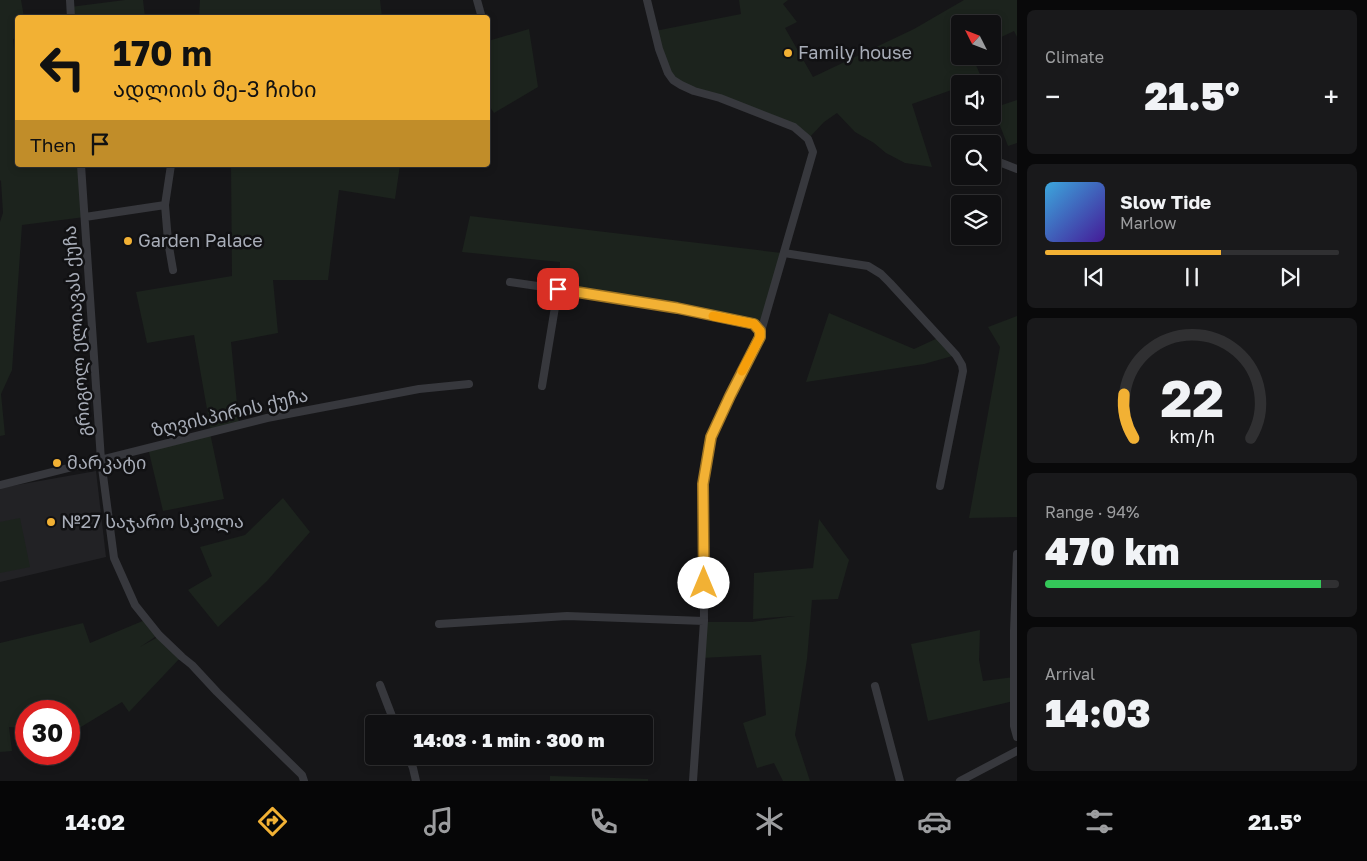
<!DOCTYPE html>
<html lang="en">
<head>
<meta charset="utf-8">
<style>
  :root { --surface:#101012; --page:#19191b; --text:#f1f3f6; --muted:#9c9d9f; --line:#303032; --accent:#f2b134 }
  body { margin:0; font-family:"Golos Text","Noto Sans Georgian",sans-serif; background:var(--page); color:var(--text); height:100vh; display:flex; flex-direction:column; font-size:19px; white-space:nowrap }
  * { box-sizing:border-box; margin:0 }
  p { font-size:16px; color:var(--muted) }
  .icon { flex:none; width:28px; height:28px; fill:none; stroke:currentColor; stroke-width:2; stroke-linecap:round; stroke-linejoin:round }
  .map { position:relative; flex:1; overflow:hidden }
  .details { display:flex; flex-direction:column; gap:10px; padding:10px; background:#09090a; width:350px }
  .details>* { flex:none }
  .banner { position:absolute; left:15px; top:15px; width:475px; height:152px; border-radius:5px; box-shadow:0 2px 8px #0003,0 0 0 1px var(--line); background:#f2b134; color:#111; overflow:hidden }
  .needle { width:32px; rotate:312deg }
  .fabs { position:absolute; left:951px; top:15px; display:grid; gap:10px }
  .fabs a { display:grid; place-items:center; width:50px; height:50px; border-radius:5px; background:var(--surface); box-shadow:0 2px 8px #0003,0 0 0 1px var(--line); font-size:25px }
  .speed { position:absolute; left:15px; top:700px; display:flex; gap:10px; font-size:25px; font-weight:700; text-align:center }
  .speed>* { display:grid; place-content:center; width:65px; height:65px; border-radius:50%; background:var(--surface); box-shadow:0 2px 8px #0003,0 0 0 1px var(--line); line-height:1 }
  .speed .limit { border:8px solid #d22; background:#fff; color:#111 }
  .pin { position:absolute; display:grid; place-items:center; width:42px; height:42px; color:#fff; margin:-21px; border-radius:10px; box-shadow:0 2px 8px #0006 }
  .me { position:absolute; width:55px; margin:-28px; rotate:0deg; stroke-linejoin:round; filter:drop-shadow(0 0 4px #0008) }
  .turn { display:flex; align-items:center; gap:18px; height:105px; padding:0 15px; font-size:22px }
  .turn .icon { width:65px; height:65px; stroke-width:2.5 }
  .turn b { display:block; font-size:35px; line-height:42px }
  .then { display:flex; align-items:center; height:48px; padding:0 15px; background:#0003; gap:10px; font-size:19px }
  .big { font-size:38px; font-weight:800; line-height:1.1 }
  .details .tile { flex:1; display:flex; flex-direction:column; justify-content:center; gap:8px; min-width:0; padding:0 18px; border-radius:8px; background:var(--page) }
  .details .dial { align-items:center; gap:0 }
  .dial svg { height:130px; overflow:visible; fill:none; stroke:var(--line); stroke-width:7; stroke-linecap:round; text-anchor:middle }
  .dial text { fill:var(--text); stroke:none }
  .song { display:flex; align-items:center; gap:15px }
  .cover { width:60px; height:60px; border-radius:8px; background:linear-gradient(135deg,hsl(200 70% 55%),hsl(260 70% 35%)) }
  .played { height:5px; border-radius:2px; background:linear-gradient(90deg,var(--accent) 60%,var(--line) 60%) }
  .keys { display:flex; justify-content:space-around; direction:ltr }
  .heat { display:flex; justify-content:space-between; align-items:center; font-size:28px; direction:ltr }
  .charge { height:8px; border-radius:4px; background:linear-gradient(90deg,#34c759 94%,var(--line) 0) }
  .trip { position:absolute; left:365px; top:715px; width:288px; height:50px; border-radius:5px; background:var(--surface); box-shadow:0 2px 8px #0003,0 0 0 1px var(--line); font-weight:800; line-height:50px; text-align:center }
  .dock { display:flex; height:80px; justify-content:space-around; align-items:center; background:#060607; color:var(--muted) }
  .dock .icon { width:35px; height:35px }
  .dock .on { color:var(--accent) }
  .dock b { font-size:22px; color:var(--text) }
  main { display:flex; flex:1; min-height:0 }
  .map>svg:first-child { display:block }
  .built { fill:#222225 }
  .green { fill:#1c231d }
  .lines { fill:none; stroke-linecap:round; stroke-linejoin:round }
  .street { stroke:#37383d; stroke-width:8 }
  .route-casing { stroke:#9d7322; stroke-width:12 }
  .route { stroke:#f2b134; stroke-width:9 }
  .slow { stroke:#f59e0b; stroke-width:9 }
  .poi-dot { fill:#f2b134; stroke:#111113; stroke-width:2 }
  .labels { text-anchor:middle; stroke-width:5; stroke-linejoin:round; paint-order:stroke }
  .poi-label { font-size:18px; fill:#a8adb8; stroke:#111113; text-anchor:start }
  .street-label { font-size:18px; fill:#a8adb8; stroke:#111113 }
</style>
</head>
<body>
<main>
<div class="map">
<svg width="1017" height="781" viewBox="0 0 1017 781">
  <rect width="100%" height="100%" fill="#161618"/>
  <path class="built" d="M 96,471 L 106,557 L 0,582 L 0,488 Z"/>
  <path class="green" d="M 0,0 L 21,0 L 24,17 L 18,18 L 17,38 L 13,39 L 18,92 L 18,165 L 81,165 L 85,217 L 22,225 L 12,370 L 1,394 L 5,435 L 0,436 L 0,222 L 3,213 L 1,181 L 0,180 Z
    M 125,0 L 143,0 L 145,17 L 71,17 L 70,7 Z
    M 200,0 L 380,0 L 382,17 L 199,17 Z
    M 739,0 L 788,0 L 783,4 L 797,22 L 785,28 L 813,77 L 914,29 L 964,0 L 1017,0 L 1017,37 L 1014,31 L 993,41 L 992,24 L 960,24 L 960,56 L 972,56 L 982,79 L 968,84 L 960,84 L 960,87 L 912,104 L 932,167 L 905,163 L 886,153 L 874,143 L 855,132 L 837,113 L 824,122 L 808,139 L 794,127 L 673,80 L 655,31 L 741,14 Z
    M 529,29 L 538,87 L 494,113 L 488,104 L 488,41 Z
    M 1017,100 L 1017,143 L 1008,146 L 993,108 Z
    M 231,165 L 293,168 L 293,165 L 400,165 L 395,199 L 339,190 L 328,280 L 273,280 L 278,333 L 231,342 L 239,424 L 211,432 L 194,335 L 147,343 L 136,292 L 232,276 Z
    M 470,216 L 782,253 L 759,331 L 752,324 L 559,288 L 560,262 L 462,252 Z
    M 829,313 L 914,349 L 940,337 L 956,355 L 924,364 L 806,382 Z
    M 1017,316 L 1017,517 L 969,518 L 1000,347 L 988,327 Z
    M 210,433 L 224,499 L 163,511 L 148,448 Z
    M 283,498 L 310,532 L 267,581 L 218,627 L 188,590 L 212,576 L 200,547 L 245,535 Z
    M 20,518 L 30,567 L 0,573 L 0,522 Z
    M 819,519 L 849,560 L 838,599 L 812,600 L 807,659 L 795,735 L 810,781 L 783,781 L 774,763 L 757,768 L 743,723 L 766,715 L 761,655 L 701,658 L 704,622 L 752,622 L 795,616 L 753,619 L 754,573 L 813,568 Z
    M 145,620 L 158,635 L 140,647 L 158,637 L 181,657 L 129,712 L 122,702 L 76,730 L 69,730 L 69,711 L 26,711 L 26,728 L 9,727 L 12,751 L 0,752 L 0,643 L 83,623 L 90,643 Z
    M 980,630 L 979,660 L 983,681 L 1014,677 L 1014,701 L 928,721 L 911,644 Z
    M 550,776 L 648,779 L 648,781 L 550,781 Z"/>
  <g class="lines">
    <path class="street" d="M 70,0 L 71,18
      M 477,0 L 482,18
      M 647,0 L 659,49 L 668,73 L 673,80 L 681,85 L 694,91 L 720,98 L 794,127 L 808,139 L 813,152 L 760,335
      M 999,162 L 1017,169
      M 81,165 L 101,460 L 114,558 L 135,605 L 159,635 L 182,657 L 192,665 L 217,692 L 302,775 L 304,781
      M 171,165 L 165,205 L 168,241 L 173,270
      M 85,217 L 165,205
      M 784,253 L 868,266 L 881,274 L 890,283 L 956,355 L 962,365 L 963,371 L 940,486
      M 510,282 L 558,289
      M 542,386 L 558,289 L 677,308 L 754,325 L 760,331 L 760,337 L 730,396 L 711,437 L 703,484 L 704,621 L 693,781
      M 0,485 L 267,418 L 419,389 L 469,384
      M 1017,554 L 1014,631 L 1014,726 L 1017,737
      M 439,624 L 567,616 L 704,621
      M 380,685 L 395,724
      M 875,686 L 900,781
      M 408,756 L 413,768 L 416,781
      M 960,781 L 1017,751"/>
  </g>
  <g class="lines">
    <defs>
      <path id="route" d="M 558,289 L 677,308 L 754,324 L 760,331 L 760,337 L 730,396 L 711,437 L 703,484 L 704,583"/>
    </defs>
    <use href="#route" class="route-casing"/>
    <use href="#route" class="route"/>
    <path class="slow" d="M 713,316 L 754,324 L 760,331 L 760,337 L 742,371"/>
  </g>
  <g class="poi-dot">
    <circle cx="788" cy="53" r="5"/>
    <circle cx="128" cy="241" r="5"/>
    <circle cx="57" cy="463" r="5"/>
    <circle cx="51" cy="522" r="5"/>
  </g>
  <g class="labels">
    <g class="poi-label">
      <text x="798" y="59">Family house</text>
      <text x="138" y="247">Garden Palace</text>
      <text x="67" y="469">მარკატი</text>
      <text x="61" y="528">№27 საჯარო სკოლა</text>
    </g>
    <g class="street-label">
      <text transform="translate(77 331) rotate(-94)" y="6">გრიგოლ ელიავას ქუჩა</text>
      <text transform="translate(230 413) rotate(-13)" y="6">ზღვისპირის ქუჩა</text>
    </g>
  </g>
</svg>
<div class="fabs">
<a><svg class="needle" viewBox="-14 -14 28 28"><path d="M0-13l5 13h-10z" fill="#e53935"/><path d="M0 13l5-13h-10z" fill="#9c9d9f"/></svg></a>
<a><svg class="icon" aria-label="sound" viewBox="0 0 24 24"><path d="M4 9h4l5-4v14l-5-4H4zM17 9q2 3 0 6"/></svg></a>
<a><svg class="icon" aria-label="search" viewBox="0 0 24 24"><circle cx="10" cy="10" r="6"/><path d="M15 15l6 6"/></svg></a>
<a><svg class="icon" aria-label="layers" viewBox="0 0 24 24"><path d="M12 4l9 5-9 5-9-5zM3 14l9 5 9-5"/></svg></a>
</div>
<div class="speed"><div class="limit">30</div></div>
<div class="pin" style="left:558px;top:289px;background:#d93025"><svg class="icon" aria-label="arrive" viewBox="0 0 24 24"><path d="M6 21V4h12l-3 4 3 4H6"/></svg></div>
<svg class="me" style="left:704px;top:583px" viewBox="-20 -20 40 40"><circle r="19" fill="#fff"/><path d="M0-13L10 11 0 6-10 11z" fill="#f2b134"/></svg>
<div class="trip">14:03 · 1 min · 300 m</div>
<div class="banner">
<div class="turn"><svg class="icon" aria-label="left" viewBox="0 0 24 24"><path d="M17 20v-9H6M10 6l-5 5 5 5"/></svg><div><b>170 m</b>ადლიის მე-3 ჩიხი</div></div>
<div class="then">Then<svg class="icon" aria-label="arrive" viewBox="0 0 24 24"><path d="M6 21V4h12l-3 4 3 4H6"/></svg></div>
</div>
</div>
<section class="details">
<div class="tile"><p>Climate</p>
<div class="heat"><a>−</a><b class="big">21.5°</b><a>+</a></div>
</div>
<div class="tile">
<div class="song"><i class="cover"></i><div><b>Slow Tide</b><p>Marlow</p></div></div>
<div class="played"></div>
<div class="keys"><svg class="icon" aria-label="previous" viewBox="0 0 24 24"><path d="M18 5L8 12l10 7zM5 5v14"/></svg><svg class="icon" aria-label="pause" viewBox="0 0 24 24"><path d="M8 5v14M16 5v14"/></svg><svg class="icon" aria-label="next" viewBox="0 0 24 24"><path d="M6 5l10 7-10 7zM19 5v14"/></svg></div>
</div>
<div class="tile dial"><svg viewBox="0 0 100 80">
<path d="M14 69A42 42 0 1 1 86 69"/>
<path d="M14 69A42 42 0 0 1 8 42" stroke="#f2b134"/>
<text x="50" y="56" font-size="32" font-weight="700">22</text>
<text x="50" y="72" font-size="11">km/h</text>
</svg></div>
<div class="tile"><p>Range · 94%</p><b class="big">470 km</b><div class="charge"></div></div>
<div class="tile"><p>Arrival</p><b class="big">14:03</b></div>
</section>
</main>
<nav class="dock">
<b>14:02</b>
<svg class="icon on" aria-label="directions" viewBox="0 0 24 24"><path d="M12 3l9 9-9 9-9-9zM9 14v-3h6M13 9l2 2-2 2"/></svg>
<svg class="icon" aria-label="music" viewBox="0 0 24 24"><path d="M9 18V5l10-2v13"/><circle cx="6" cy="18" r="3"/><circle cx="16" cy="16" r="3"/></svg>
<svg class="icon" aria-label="phone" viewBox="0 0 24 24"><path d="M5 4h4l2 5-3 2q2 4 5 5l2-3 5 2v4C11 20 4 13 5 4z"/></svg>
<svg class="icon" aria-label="climate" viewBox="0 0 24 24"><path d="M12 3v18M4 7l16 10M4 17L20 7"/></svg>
<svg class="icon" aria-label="car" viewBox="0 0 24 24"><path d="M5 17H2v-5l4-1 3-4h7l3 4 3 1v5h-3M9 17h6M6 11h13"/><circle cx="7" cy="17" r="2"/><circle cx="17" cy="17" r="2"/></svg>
<svg class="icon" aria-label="filters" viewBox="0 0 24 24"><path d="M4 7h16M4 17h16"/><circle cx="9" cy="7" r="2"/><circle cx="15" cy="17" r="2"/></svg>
<b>21.5°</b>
</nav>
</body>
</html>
